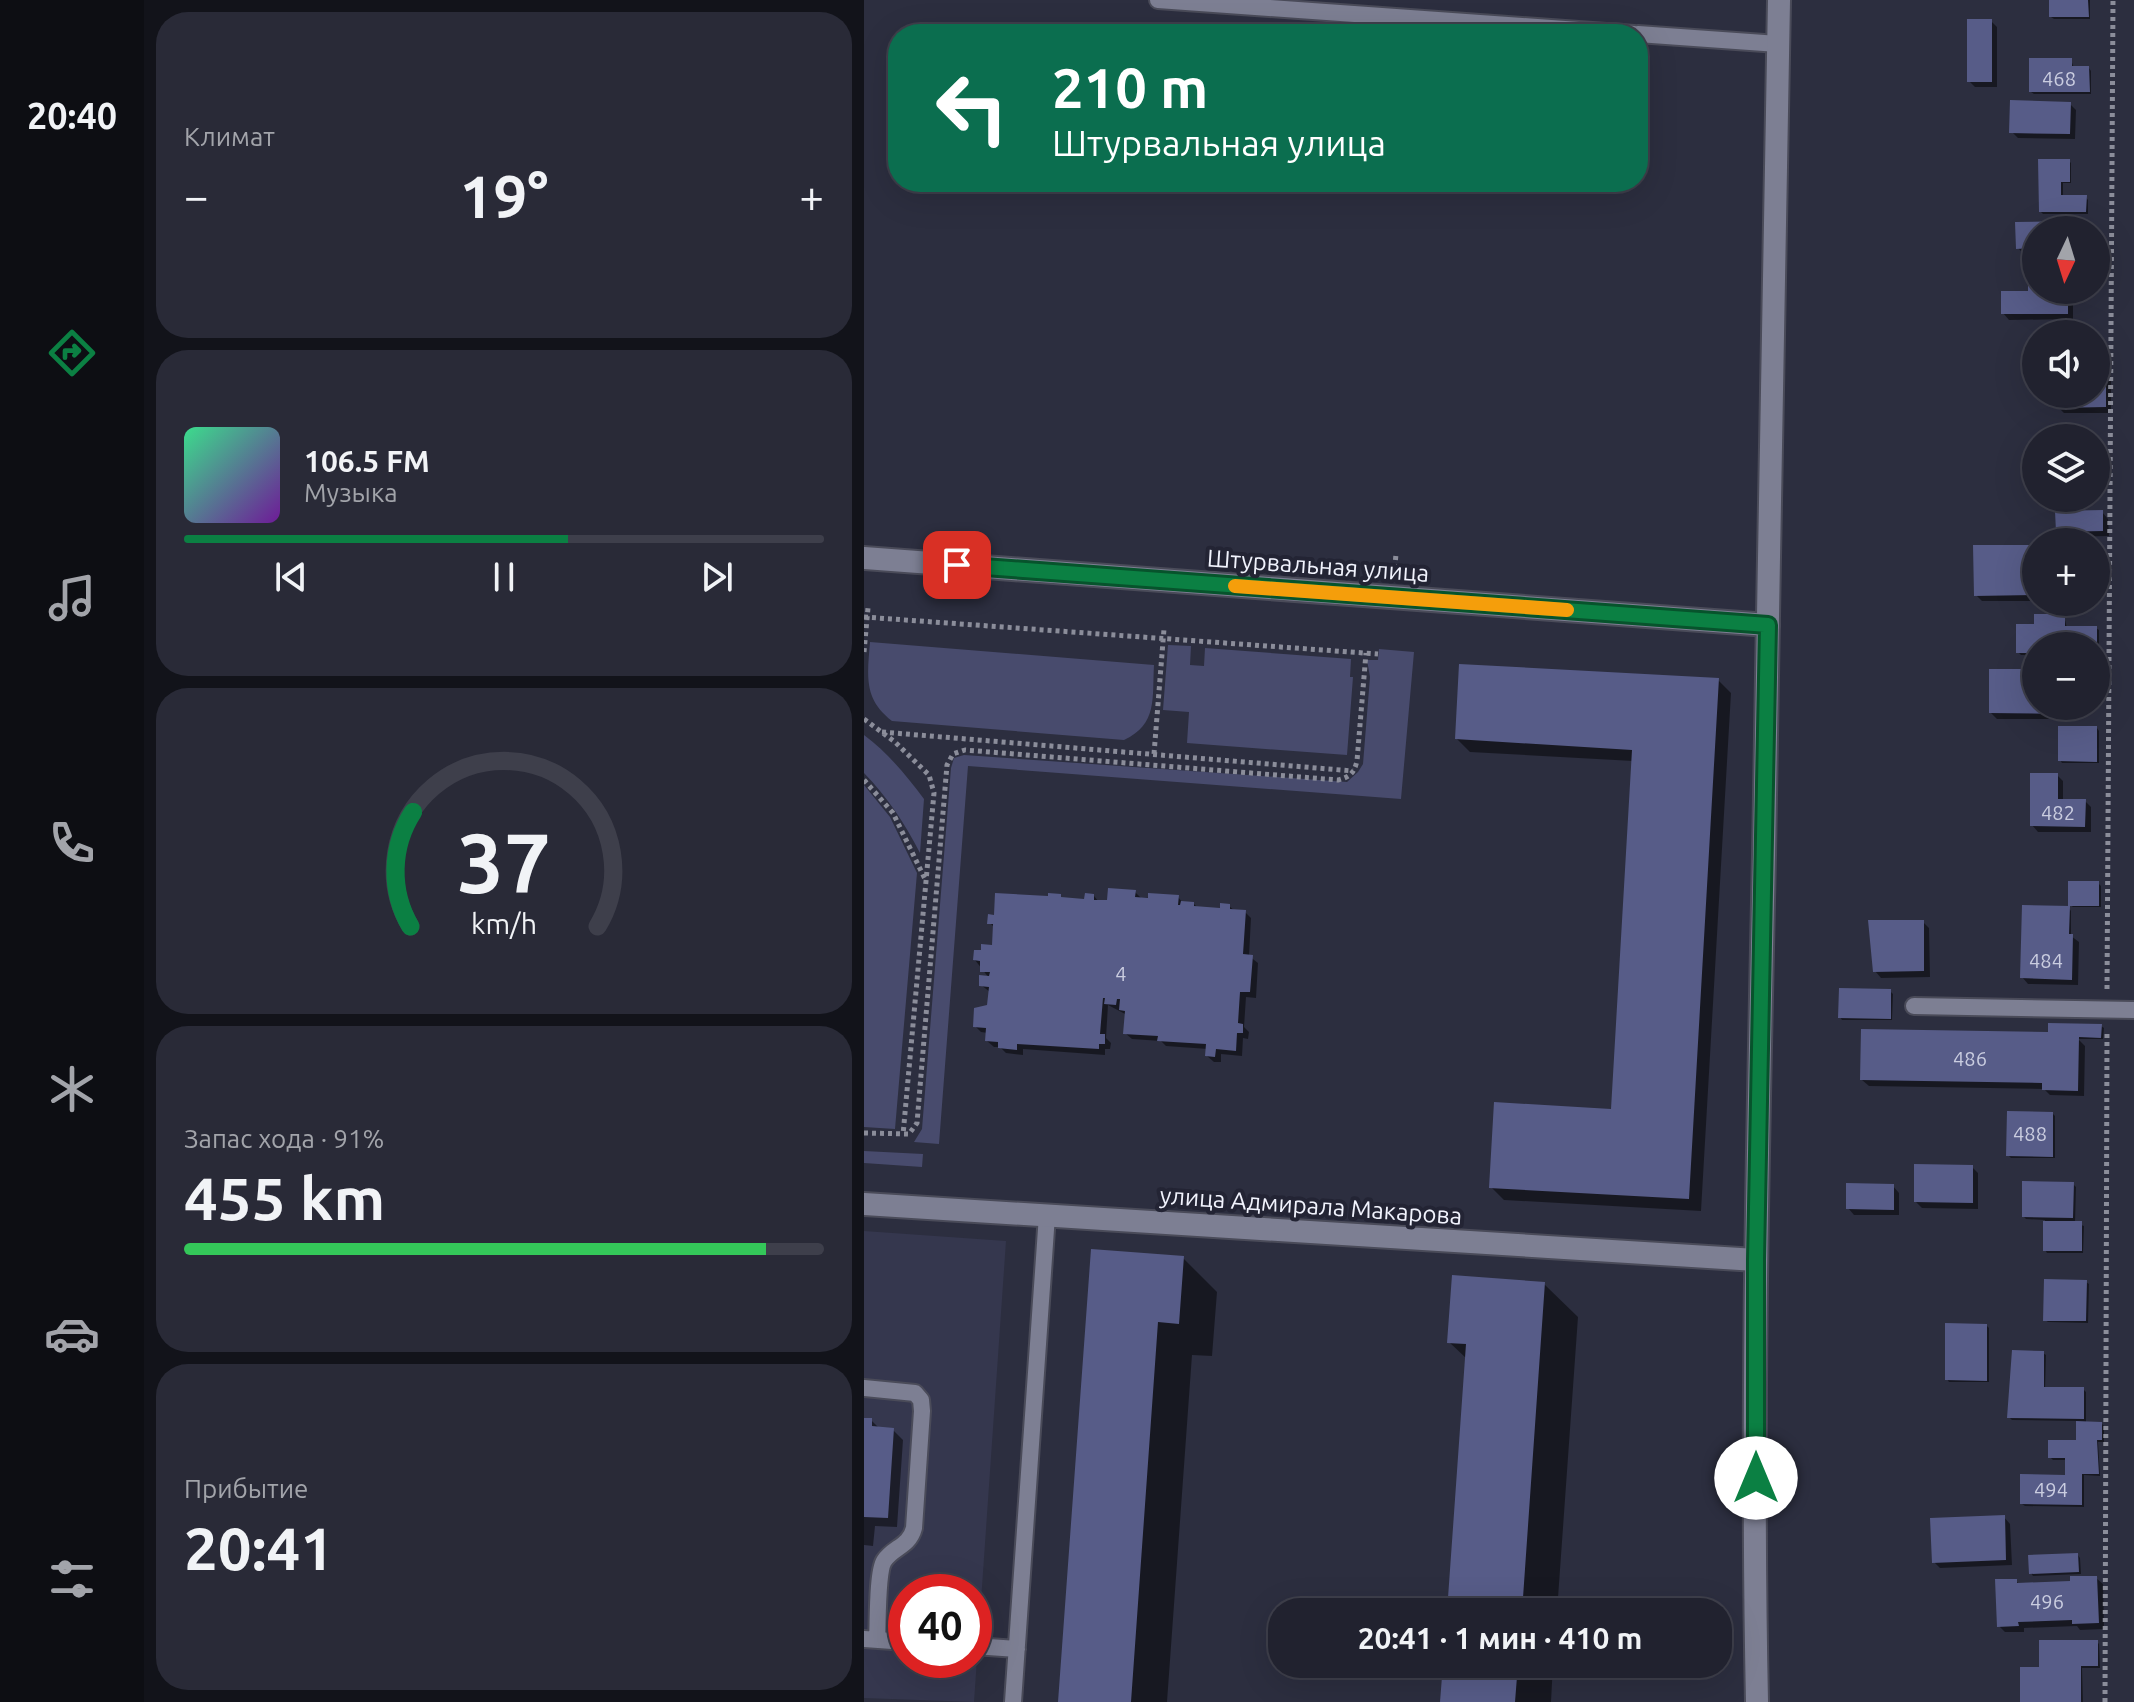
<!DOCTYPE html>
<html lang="ru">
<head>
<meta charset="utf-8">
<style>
  :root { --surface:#21222f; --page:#292a37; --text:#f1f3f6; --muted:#a2a4aa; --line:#3e3f4b; --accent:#0b8043 }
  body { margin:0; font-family:Ubuntu,sans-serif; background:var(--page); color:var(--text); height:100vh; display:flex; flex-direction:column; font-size:30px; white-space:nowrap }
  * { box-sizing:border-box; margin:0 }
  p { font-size:26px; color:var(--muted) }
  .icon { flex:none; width:44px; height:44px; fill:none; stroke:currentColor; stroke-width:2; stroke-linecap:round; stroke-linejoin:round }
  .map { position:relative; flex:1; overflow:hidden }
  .panel { display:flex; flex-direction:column; gap:12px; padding:12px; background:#12131a; width:720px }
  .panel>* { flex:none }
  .top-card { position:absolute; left:24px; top:24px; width:760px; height:168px; border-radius:32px; box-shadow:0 8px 32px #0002,0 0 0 2px var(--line); background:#0b6e4f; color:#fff; overflow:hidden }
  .needle { width:52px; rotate:184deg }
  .controls { position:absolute; left:1158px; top:216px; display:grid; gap:16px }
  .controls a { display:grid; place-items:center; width:88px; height:88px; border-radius:50%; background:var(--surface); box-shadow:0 8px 32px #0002,0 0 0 2px var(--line); font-size:40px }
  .speed { position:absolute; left:24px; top:1574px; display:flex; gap:16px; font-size:40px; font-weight:700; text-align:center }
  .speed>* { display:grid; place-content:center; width:104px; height:104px; border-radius:50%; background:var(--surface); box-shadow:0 8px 32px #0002,0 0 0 2px var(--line); line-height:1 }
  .speed .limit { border:12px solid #d22; background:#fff; color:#111 }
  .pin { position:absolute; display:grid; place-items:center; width:68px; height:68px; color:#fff; margin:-34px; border-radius:16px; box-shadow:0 4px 12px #0006 }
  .me { position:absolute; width:88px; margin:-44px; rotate:0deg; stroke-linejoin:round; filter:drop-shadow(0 0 6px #0008) }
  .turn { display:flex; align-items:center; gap:28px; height:168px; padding:0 32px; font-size:36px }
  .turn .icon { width:104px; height:104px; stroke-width:2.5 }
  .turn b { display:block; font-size:56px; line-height:68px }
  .big { font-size:60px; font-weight:700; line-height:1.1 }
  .panel .tile { flex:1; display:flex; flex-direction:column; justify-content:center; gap:12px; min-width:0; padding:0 28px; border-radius:32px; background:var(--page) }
  .panel .dial { align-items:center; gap:0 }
  .dial svg { height:208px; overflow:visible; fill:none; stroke:var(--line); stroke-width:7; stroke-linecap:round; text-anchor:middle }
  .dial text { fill:var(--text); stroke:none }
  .song { display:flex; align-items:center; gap:24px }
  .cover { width:96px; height:96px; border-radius:12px; background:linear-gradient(135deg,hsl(150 70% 55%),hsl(280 70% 35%)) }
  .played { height:8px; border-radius:4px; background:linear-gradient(90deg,var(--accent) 60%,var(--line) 60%) }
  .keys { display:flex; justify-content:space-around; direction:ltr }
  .heat { display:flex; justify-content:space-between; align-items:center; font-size:44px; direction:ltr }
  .charge { height:12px; border-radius:6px; background:linear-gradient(90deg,#34c759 91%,var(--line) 0) }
  .trip { position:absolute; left:404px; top:1598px; width:464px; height:80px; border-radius:32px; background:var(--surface); box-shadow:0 8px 32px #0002,0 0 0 2px var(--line); font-weight:700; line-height:80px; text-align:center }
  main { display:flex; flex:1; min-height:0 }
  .tab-bar { display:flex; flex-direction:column; width:144px; justify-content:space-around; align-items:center; background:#0d0e13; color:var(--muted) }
  .tab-bar .icon { width:56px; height:56px }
  .tab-bar .current { color:var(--accent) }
  .tab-bar b { font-size:36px; color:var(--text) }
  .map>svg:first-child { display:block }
  .built { fill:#35374e; fill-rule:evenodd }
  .green { fill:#484b6d }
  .shadow { fill:#0007 }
  .building { fill:#575c88 }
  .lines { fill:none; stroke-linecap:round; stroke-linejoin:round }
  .service-casing { stroke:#4a4b59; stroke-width:20 }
  .minor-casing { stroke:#4a4b59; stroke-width:26 }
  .tertiary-casing { stroke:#4a4b59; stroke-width:26 }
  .path { stroke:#8b8d9a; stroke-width:5; stroke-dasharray:4 4; stroke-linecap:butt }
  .service { stroke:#7d7f93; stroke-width:16 }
  .minor { stroke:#7d7f93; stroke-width:22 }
  .tertiary { stroke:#7d7f93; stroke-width:22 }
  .route-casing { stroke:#07532c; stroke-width:20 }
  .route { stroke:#0b8043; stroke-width:14 }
  .slow { stroke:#f59e0b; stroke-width:14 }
  .labels { text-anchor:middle; stroke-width:8; stroke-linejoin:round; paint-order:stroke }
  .number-label { font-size:20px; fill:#cacde0 }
  .street-label { font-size:24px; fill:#f1f3fd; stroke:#232434 }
</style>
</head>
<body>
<main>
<nav class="tab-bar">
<b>20:40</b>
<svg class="icon current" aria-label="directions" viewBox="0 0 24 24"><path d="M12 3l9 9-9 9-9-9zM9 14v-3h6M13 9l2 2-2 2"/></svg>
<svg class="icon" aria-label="music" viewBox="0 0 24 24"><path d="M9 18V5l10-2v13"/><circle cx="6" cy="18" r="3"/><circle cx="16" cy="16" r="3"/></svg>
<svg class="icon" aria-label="phone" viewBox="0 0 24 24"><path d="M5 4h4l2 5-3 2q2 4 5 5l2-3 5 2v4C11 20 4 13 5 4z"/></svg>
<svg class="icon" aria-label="climate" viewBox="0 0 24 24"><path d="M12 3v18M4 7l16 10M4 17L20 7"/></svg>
<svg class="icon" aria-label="car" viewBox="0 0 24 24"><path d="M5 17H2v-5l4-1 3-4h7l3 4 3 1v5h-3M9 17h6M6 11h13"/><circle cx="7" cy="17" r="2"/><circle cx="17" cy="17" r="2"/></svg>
<svg class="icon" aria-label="filters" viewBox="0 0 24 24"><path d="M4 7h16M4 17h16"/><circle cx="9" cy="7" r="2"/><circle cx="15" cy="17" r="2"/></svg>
</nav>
<section class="panel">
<div class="tile"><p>Климат</p>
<div class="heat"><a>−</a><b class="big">19°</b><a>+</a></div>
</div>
<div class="tile">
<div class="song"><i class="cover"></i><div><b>106.5 FM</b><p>Музыка</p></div></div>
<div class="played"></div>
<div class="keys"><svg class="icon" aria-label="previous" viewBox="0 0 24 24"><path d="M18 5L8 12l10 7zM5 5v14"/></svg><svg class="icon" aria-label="pause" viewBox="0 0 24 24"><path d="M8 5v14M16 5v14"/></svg><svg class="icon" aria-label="next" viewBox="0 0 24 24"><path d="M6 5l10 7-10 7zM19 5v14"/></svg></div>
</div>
<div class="tile dial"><svg viewBox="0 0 100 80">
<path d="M14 69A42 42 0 1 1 86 69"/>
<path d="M14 69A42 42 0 0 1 15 25" stroke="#0b8043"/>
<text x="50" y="56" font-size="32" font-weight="700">37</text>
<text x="50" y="72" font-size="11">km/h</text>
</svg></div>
<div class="tile"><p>Запас хода · 91%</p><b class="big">455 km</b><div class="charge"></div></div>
<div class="tile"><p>Прибытие</p><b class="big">20:41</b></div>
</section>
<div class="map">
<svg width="1270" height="1702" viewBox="0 0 1270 1702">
  <rect width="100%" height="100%" fill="#2c2e3f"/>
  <path class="built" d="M 0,1231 L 142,1241 L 110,1702 L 0,1698 ZM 42,1592 L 110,1592 L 110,1660 L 42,1660 Z"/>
  <path class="green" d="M 6,642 L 290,665 C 288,698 294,724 260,740 L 28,721 C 0,699 3,678 6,642 Z
    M 304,645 L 327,646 L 326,665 L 340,666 L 341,648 L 487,659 L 486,677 L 489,677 L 483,755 L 323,743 L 325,712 L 299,710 Z
    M 515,649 L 550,652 L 537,799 L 104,766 L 75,1144 L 50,1142 L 58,1129 L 87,768 L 90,758 L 100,755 L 483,782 L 494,772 L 499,764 L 506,677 L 503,660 L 514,660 Z
    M 0,735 C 24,753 42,775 60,799 L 56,853 C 40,822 24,798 0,773 Z
    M 0,785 L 26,817 L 53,873 L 31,1129 L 0,1127 Z
    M 0,1151 L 59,1154 L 58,1167 L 0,1163 Z"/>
  <path class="shadow" d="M 1187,0 L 1226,0 L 1226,19 L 1190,19 L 1187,17 Z
    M 1127,21 L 1133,27 L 1133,87 L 1111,87 L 1105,81 Z
    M 1207,60 L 1210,68 L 1225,68 L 1227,71 L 1227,94 L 1170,94 L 1167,92 Z
    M 1206,104 L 1212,110 L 1211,139 L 1154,138 L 1148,132 Z
    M 1205,161 L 1207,163 L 1207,183 L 1199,183 L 1199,197 L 1222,197 L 1224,200 L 1224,214 L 1179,214 L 1177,212 Z
    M 1218,223 L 1224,230 L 1172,230 L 1172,254 L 1160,254 L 1154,248 L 1153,224 Z
    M 1172,277 L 1172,290 L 1209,290 L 1209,319 L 1145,320 L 1139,313 L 1166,293 Z
    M 1232,338 L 1233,371 L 1241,371 L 1247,377 L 1247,413 L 1200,413 L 1194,407 L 1194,394 L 1232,394 Z
    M 1238,512 L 1244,519 L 1245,536 L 1200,537 L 1194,531 Z
    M 1172,547 L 1172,601 L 1118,601 L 1112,595 Z
    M 1200,616 L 1203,628 L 1232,628 L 1235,630 L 1235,654 L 1232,654 L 1232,646 L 1172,646 L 1172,655 L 1157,655 L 1154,652 L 1172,626 Z
    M 1172,671 L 1172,706 L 1201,706 L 1201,715 L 1189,715 L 1189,719 L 1133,719 L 1127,713 Z
    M 854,680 L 867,693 L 837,1211 L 640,1200 L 627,1187 L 749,1111 L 769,761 L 606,752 L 593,739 Z
    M 1233,728 L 1235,731 L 1235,763 L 1198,763 L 1196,760 Z
    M 1193,775 L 1199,781 L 1199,801 L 1221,801 L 1227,807 L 1227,832 L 1174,832 L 1168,825 Z
    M 1234,883 L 1237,886 L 1237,907 L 1209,907 L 1206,905 Z
    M 271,892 L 277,898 L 314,897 L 319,903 L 329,903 L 334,908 L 358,910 L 365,906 L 371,911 L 381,912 L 387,918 L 385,956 L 394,963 L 392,998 L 382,997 L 380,1027 L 385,1032 L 384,1039 L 379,1038 L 378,1056 L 357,1054 L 357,1062 L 350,1062 L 343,1056 L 344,1049 L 302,1046 L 297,1041 L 268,1039 L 261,1033 L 263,1015 L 244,1005 L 242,1038 L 247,1043 L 246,1049 L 241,1049 L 241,1055 L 159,1049 L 159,1055 L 142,1053 L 136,1047 L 130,1047 L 123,1041 L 124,1033 L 117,1032 L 111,1026 L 125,1007 L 126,992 L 117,985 L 125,978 L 111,960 L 129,947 L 131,928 L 126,923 L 196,896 L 200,900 L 222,901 L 230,896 L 235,902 L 245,903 Z
    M 1205,908 L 1207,911 L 1207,936 L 1215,942 L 1214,985 L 1164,984 L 1158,977 Z
    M 1059,922 L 1065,928 L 1066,977 L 1017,978 L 1011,971 Z
    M 1026,991 L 1029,994 L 1028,1020 L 978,1020 L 976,1017 Z
    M 1237,1026 L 1240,1028 L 1239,1039 L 1214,1039 L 1221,1046 L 1220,1096 L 1186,1095 L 1180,1089 L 1005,1086 L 998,1080 Z
    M 1189,1114 L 1191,1116 L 1191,1158 L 1147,1158 L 1144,1155 Z
    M 1108,1167 L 1114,1173 L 1114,1209 L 1058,1208 L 1052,1202 Z
    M 1209,1184 L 1212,1187 L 1211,1223 L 1220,1226 L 1219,1253 L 1183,1253 L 1181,1250 L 1181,1220 L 1162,1219 L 1160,1217 Z
    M 1029,1186 L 1035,1193 L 1035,1215 L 990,1215 L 984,1208 Z
    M 228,1252 L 319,1258 L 353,1292 L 348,1356 L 328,1355 L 303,1702 L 196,1702 Z
    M 1222,1282 L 1225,1284 L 1224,1323 L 1184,1322 L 1181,1320 Z
    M 680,1284 L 714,1317 L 693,1612 L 585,1612 L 603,1359 L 585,1342 Z
    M 1123,1326 L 1125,1328 L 1125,1382 L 1085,1382 L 1083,1379 Z
    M 1179,1353 L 1182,1355 L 1181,1389 L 1219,1389 L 1222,1392 L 1222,1424 L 1238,1424 L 1240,1426 L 1240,1442 L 1234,1442 L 1236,1476 L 1220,1475 L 1220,1507 L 1161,1506 L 1158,1504 L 1203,1477 L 1203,1460 L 1189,1460 L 1186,1457 L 1214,1442 L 1214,1421 L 1148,1420 L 1145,1417 Z
    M 0,1420 L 7,1420 L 16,1429 L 29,1430 L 39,1440 L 33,1527 L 11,1526 L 9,1546 L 0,1545 Z
    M 1140,1517 L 1146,1524 L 1148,1565 L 1076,1568 L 1070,1562 Z
    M 1214,1555 L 1216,1558 L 1217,1574 L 1169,1576 L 1167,1573 Z
    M 1232,1578 L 1239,1584 L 1240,1629 L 1216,1630 L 1213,1626 L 1160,1628 L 1160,1632 L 1141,1632 L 1135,1626 L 1152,1581 L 1156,1585 L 1208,1583 Z
    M 1233,1642 L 1235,1644 L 1236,1668 L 1218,1668 L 1219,1702 L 1158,1702 L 1178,1669 Z
    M 581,1664 L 689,1664 L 687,1702 L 578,1702 Z"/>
  <path class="building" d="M 1185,0 L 1224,0 L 1225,17 L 1185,17 Z
    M 1103,19 L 1128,19 L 1128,82 L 1103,82 Z
    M 1165,58 L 1208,58 L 1208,66 L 1225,66 L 1226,92 L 1165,92 Z
    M 1146,100 L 1207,102 L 1206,134 L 1145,133 Z
    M 1174,159 L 1206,159 L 1206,182 L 1197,182 L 1197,195 L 1223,195 L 1222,212 L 1175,212 Z
    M 1219,221 L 1219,230 L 1172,230 L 1172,248 L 1152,249 L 1151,222 Z
    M 1164,275 L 1172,275 L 1172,290 L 1204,290 L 1204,314 L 1137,314 L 1137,291 L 1164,291 Z
    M 1172,330 L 1227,330 L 1227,334 L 1172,334 Z
    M 1232,369 L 1242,369 L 1242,407 L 1192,408 L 1192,394 L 1232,394 Z
    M 1239,510 L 1239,531 L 1192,532 L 1191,511 Z
    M 1109,545 L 1172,545 L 1172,595 L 1110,596 Z
    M 1170,614 L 1201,614 L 1201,626 L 1233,626 L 1233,646 L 1172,646 L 1172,653 L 1152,653 L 1152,624 L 1170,624 Z
    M 595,664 L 855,678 L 825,1199 L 625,1188 L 630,1102 L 747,1109 L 768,750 L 591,739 Z
    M 1125,669 L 1172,669 L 1172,706 L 1200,706 L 1200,714 L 1125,713 Z
    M 1194,726 L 1233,726 L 1233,762 L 1194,761 Z
    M 1166,773 L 1194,773 L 1194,799 L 1222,799 L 1221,827 L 1166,826 Z
    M 1204,881 L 1235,881 L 1235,906 L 1204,906 Z
    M 244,888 L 272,890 L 271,897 L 284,898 L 284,893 L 315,895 L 314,905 L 316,905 L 317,901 L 330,902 L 330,906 L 356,908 L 356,903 L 366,904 L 366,909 L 382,910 L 379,954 L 389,955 L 386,992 L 376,992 L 374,1023 L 379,1024 L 379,1033 L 373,1033 L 372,1051 L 352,1049 L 351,1057 L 341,1056 L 342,1044 L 293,1041 L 294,1036 L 259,1034 L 261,1011 L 255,1010 L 256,999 L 253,999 L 252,1005 L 240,1004 L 241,998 L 239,998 L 236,1034 L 241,1034 L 241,1044 L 235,1044 L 235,1049 L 153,1044 L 153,1050 L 134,1048 L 134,1042 L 121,1041 L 122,1028 L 109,1027 L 110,1008 L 123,1005 L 125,987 L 115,986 L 115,975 L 125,976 L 126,972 L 116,972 L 116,961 L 109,960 L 110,950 L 117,950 L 117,944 L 128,945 L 129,924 L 123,924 L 124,914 L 130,915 L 131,893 L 184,896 L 184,893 L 197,894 L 197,897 L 220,899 L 221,893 L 230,894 L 230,900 L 243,900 Z
    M 1158,905 L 1206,906 L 1205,934 L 1209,934 L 1208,980 L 1156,978 Z
    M 1004,920 L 1060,920 L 1060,971 L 1009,972 Z
    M 975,988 L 1027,989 L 1027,1019 L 974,1018 Z
    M 1184,1023 L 1238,1024 L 1237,1038 L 1215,1037 L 1214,1091 L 1178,1090 L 1178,1083 L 996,1080 L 997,1029 L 1184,1032 Z
    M 1143,1111 L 1189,1112 L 1189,1157 L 1142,1156 Z
    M 1050,1164 L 1109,1165 L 1109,1203 L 1050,1202 Z
    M 1158,1181 L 1210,1182 L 1209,1218 L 1158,1217 Z
    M 982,1183 L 1030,1184 L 1030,1210 L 982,1209 Z
    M 1179,1221 L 1218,1221 L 1218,1251 L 1179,1251 Z
    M 227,1249 L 320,1256 L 315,1324 L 294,1322 L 267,1702 L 194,1702 Z
    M 588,1275 L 681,1282 L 658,1612 L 583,1612 L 602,1344 L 583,1343 Z
    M 1180,1279 L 1223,1280 L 1222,1321 L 1179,1321 Z
    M 1081,1323 L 1123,1324 L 1123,1381 L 1081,1380 Z
    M 1148,1350 L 1180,1351 L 1180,1387 L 1220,1387 L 1220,1419 L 1143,1418 Z
    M 0,1418 L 8,1418 L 8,1426 L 30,1428 L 24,1518 L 0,1517 Z
    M 1212,1421 L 1238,1422 L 1238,1440 L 1233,1440 L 1235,1474 L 1218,1474 L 1218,1505 L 1156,1504 L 1156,1474 L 1201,1475 L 1201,1458 L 1184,1458 L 1184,1440 L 1212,1440 Z
    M 1141,1515 L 1142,1560 L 1068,1563 L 1066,1518 Z
    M 1214,1553 L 1215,1572 L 1165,1574 L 1164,1555 Z
    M 1206,1576 L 1233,1576 L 1235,1623 L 1208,1624 L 1208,1620 L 1154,1622 L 1155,1626 L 1133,1627 L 1131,1579 L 1153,1579 L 1153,1583 L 1206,1581 Z
    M 1175,1640 L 1234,1640 L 1234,1666 L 1217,1666 L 1217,1702 L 1156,1702 L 1156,1667 L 1175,1667 Z
    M 579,1664 L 654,1664 L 651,1702 L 576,1702 Z"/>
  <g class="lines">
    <defs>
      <path id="service" d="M 294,0 L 770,34
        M 774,34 L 914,44
        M 1050,1006 L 1270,1010
        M 0,1388 L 51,1393 L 57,1400 L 58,1411 L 50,1528 C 45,1547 29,1547 20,1561 C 13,1572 14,1624 13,1640
        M 0,1639 L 42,1642
        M 110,1646 L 153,1649
        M 149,1702 L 183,1215"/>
      <path id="minor" d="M 0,558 L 904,625
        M 0,1204 L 892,1260"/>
      <path id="tertiary" d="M 893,1702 C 887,1420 894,1137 900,855 C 905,570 909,285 915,0"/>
    </defs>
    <use href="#service" class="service-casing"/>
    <use href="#minor" class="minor-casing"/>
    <use href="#tertiary" class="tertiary-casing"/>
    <path class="path" d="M 530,576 L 532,554
      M 0,617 L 514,654
      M 0,652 L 4,608
      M 0,719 L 31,742 L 65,775 L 70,793 L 39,1135
      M 18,732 L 489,771
      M 290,754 L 300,629
      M 0,780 L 29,813 L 62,881
      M 1243,989 L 1249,0
      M 0,1133 L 45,1134 L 53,1123 L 83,765 L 89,754 L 101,750 L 474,780 C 486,777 490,773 493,761 L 502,653
      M 1241,1702 L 1243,1031"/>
    <use href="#service" class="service"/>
    <use href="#minor" class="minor"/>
    <use href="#tertiary" class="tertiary"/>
  </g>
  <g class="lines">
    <defs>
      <path id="route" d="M 93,565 L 904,625 L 892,1260 L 892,1478"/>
    </defs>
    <use href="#route" class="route-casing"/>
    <use href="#route" class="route"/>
    <path class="slow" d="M 371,586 L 703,610"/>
  </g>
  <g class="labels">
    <g class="number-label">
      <text x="1195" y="86">468</text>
      <text x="1194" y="820">482</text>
      <text x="1182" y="968">484</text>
      <text x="257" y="981">4</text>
      <text x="1106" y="1066">486</text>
      <text x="1166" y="1141">488</text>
      <text x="1187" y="1497">494</text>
      <text x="1183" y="1609">496</text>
    </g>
    <g class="street-label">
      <text transform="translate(454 566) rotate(4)" y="8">Штурвальная улица</text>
      <text transform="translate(447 1206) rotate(4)" y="8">улица Адмирала Макарова</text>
    </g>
  </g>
</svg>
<div class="controls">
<a><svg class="needle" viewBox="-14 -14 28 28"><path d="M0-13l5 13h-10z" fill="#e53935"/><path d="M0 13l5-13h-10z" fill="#a2a4aa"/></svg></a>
<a><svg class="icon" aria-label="sound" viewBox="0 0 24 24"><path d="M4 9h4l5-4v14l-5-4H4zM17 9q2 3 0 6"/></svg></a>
<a><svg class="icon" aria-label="layers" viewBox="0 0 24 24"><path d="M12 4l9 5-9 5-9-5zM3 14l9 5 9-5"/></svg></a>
<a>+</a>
<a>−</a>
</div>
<div class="speed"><div class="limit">40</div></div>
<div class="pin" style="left:93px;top:565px;background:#d93025"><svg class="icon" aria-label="arrive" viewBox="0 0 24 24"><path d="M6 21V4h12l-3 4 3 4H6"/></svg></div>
<svg class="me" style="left:892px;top:1478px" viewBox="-20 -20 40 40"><circle r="19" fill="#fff"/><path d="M0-13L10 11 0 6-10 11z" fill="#0b8043"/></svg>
<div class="trip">20:41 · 1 мин · 410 m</div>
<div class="top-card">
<div class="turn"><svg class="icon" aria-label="left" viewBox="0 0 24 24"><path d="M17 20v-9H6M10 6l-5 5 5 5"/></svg><div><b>210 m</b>Штурвальная улица</div></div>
</div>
</div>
</main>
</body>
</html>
